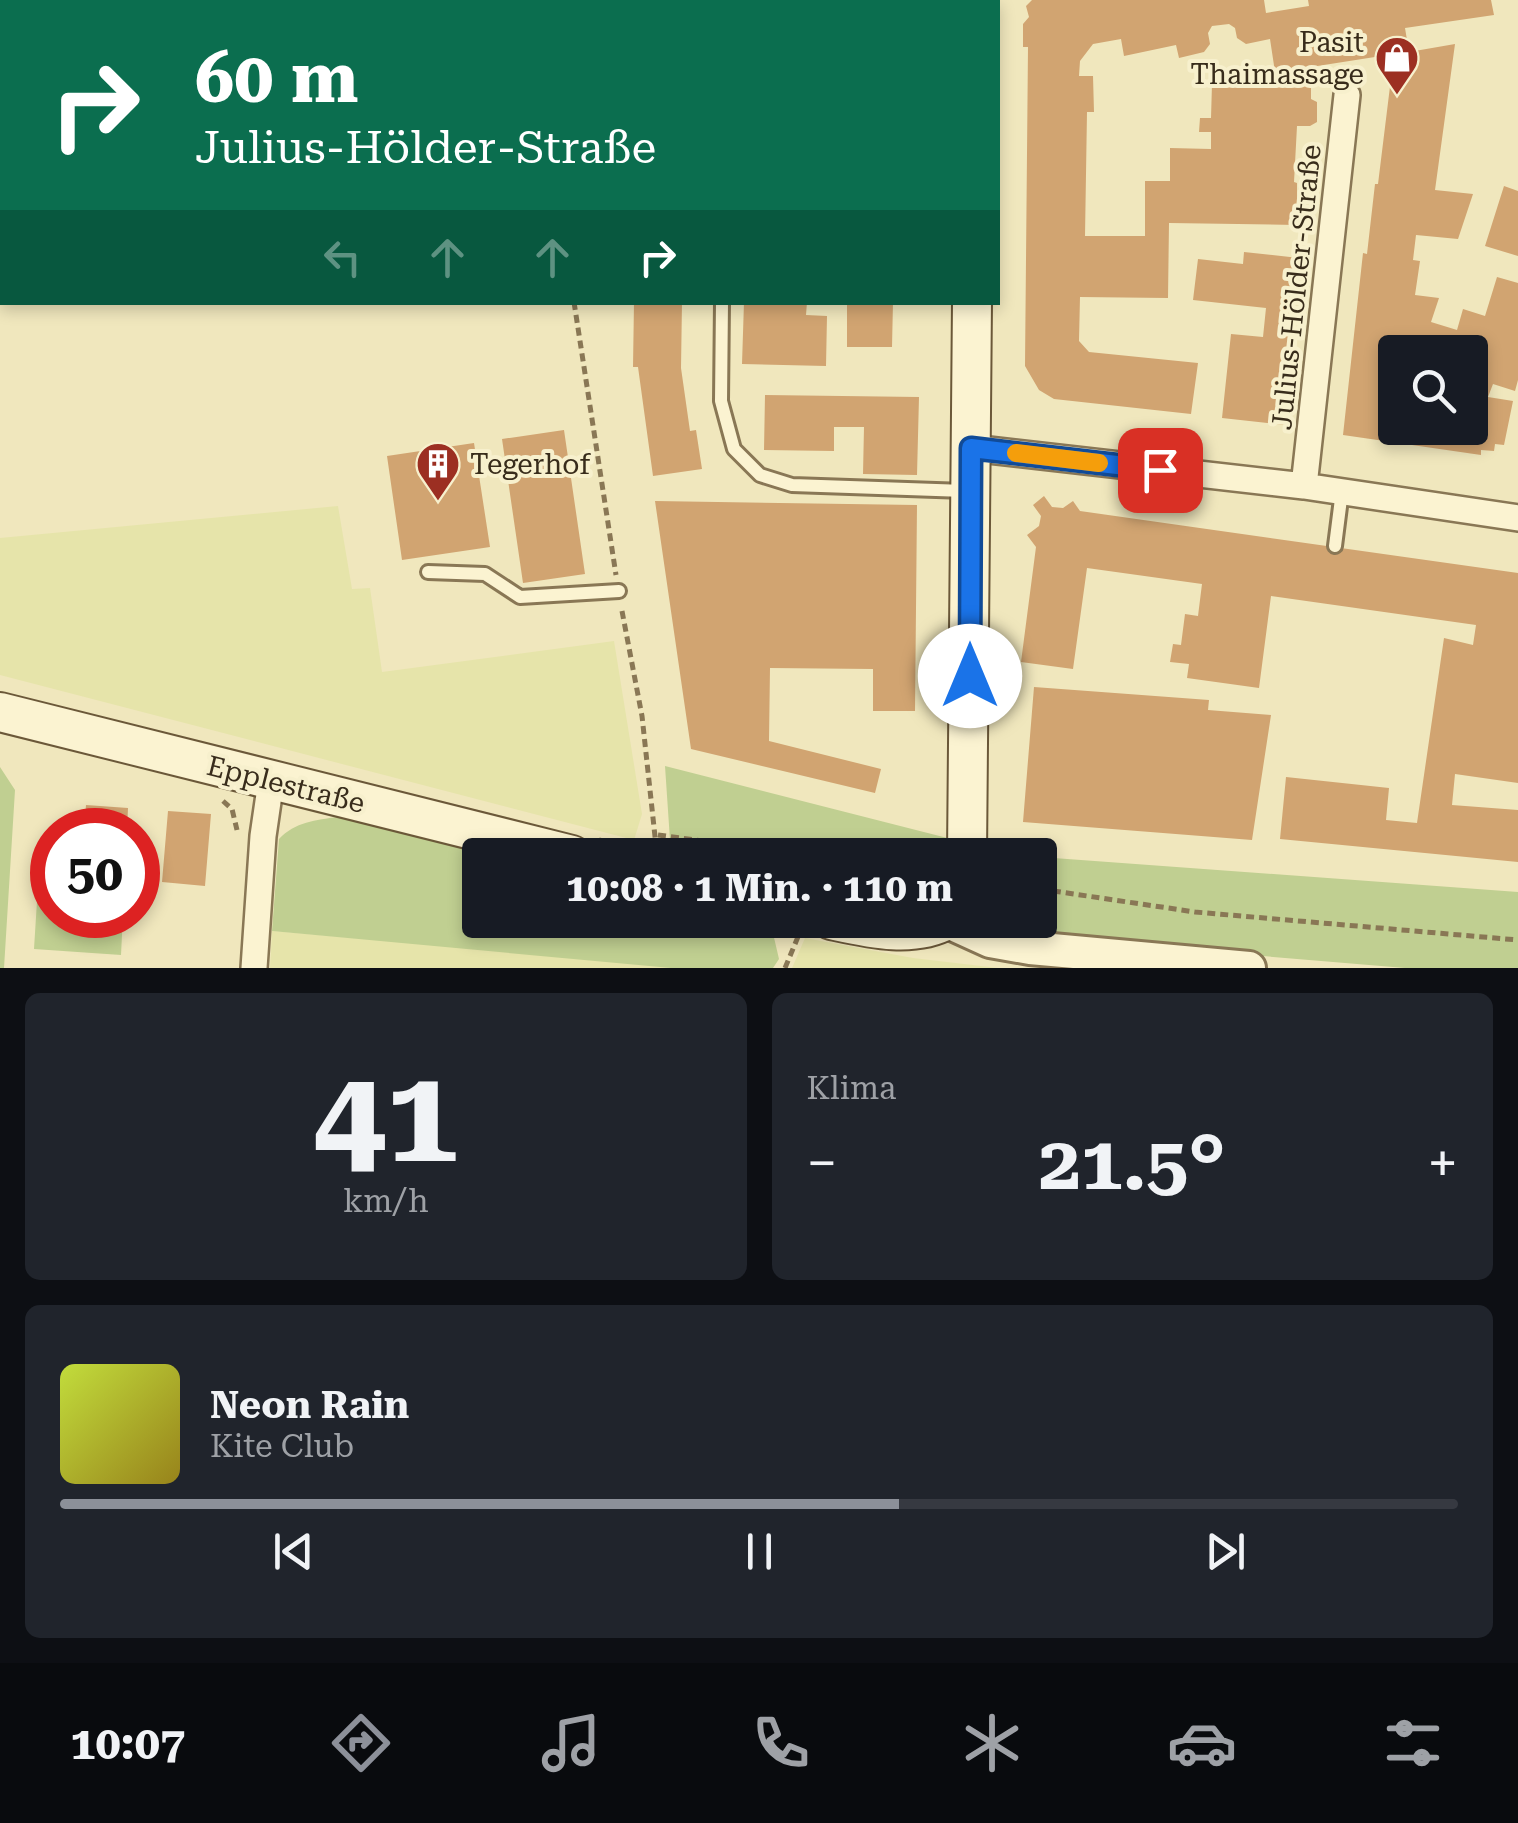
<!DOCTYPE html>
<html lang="de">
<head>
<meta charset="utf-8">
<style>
  :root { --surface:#171b24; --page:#20242c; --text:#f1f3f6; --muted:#9ea1a6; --line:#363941; --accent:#8c9099 }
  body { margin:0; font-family:"Roboto Serif",serif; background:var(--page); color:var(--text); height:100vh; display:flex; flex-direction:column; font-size:38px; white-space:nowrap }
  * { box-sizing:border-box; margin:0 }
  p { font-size:32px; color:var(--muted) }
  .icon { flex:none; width:55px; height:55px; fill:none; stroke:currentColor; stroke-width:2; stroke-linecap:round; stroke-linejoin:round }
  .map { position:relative; height:968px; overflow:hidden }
  .details { display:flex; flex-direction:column; gap:25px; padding:25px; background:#0d0f14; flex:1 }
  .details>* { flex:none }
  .hud { position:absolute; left:0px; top:0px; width:1000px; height:305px; box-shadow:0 5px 15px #0003; background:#0b6e4f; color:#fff; overflow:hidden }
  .fabs { position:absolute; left:1378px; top:335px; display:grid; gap:20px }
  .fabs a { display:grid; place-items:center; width:110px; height:110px; border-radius:10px; background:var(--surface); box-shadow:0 5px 15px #0003; font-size:50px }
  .speed { position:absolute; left:30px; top:808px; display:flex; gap:20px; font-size:50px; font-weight:700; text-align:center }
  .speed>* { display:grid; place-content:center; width:130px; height:130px; border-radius:50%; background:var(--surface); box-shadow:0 5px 15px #0003; line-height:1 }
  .speed .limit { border:15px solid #d22; background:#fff; color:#111 }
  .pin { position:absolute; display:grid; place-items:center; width:85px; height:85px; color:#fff; margin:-42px; border-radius:20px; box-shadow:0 5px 15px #0006 }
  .me { position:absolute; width:110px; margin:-55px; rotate:0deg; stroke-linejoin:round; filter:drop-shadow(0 0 8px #0008) }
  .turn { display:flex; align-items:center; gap:35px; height:210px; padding:0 30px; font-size:45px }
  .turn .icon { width:130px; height:130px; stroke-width:2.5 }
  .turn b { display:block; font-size:70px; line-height:85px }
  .lanes { display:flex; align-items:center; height:95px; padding:0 30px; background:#0003; justify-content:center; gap:50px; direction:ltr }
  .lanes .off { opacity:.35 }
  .big { font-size:75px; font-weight:700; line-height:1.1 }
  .details .widget { flex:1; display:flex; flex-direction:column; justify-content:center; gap:15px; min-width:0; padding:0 35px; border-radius:15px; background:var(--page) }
  .details .dial { align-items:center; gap:0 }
  .dial b { font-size:130px; line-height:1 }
  .song { display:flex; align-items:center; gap:30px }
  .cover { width:120px; height:120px; border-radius:15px; background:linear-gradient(135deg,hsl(70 70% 55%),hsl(50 70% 35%)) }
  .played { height:10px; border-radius:5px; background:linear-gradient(90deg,var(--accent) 60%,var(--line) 60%) }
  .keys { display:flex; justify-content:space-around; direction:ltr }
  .heat { display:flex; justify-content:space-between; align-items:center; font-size:55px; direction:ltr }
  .details .tiles { flex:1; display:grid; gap:25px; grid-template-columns:1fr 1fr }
  .widget:last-child { grid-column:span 2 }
  .trip { position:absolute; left:462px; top:838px; width:595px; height:100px; border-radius:10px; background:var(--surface); box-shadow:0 5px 15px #0003; font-weight:700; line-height:100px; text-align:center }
  .tabs { display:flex; height:160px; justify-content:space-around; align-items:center; background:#090b0e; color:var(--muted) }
  .tabs .icon { width:70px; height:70px }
  .tabs .selected { color:var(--accent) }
  .tabs b { font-size:45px; color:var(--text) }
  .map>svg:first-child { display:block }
  .farmland { fill:#e6e4aa }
  .green { fill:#c0cf91 }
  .building { fill:#d1a471; fill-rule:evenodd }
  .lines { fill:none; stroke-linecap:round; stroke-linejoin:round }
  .service-casing { stroke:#897755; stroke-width:18 }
  .minor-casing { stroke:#897755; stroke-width:30 }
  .tertiary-casing { stroke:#897755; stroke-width:38 }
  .secondary-casing { stroke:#6b5839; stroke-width:42 }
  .path { stroke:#897755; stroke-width:5; stroke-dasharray:8 5; stroke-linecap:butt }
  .service { stroke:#fbf3d1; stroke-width:12 }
  .minor { stroke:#fbf3d1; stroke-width:25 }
  .tertiary { stroke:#fbf3d1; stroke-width:32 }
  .secondary { stroke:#fbf3d1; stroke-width:38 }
  .route-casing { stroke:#114b97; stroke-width:25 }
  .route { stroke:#1a73e8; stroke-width:18 }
  .slow { stroke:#f59e0b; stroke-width:18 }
  .labels { text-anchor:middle; stroke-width:8; stroke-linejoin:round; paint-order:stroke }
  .poi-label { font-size:28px; fill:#382c1b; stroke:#f7f0cd; text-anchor:end }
  .street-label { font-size:28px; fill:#382c1b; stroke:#f7f0cd }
</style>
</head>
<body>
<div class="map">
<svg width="1518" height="968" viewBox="0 0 1518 968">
  <rect width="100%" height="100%" fill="#f0e7bd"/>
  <path class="farmland" d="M 338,506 L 352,589 L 370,588 L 382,672 L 614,641 L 642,814 L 634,840 L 0,675 L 0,538 Z
    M 272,931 L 608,960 L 681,968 L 270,968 Z
    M 805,938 L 913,958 L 998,968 L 792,968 Z"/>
  <path class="green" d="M 665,766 L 1014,855 L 671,855 Z
    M 0,767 L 15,790 L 4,968 L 0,968 Z
    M 338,817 L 498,855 L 480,855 L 480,920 L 759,920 L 772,929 L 779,959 L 773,968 L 671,968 L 272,931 L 279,839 C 295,822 316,820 338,817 Z
    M 1040,857 L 1518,892 L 1518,968 L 1405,968 L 1084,941 L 1037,931 L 1016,920 L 1040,920 Z
    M 37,901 L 52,902 L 52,915 L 123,915 L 121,955 L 34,949 Z"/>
  <path class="building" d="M 1032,0 L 1264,0 L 1266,13 L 1309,6 L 1308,0 L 1491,0 L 1494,15 L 1405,28 L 1409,52 L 1455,44 L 1435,190 L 1473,194 L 1458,239 L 1416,235 L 1413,260 L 1420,261 L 1415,295 L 1439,298 L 1431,322 L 1457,330 L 1463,309 L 1485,316 L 1497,277 L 1518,283 L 1518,380 L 1515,391 L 1493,384 L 1488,397 L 1513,401 L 1504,445 L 1495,444 L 1494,451 L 1481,450 L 1481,455 L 1343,435 L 1363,253 L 1367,254 L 1375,184 L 1378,184 L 1394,54 L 1311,67 L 1311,99 L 1317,102 L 1317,122 L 1310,126 L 1297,126 L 1294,182 L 1297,183 L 1297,225 L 1169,223 L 1168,298 L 1080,297 L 1079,341 L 1089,352 L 1198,363 L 1191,414 L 1054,399 L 1039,390 L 1025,366 L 1028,47 L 1023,47 L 1023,24 L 1029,17 L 1026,6 ZM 1229,24 L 1235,28 L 1237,38 L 1246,44 L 1270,39 L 1275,72 L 1212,84 L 1211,118 L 1200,118 L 1199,132 L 1211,132 L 1211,149 L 1170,148 L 1170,181 L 1145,181 L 1145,236 L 1085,236 L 1087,112 L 1094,112 L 1093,76 L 1079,76 L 1080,61 L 1093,44 L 1121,39 L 1124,56 L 1176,45 L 1179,58 L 1204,52 L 1210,44 L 1208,33 L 1212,26 ZM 1401,341 L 1424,344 L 1421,352 L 1470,352 L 1470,428 L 1395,428 L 1395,352 L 1399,352 Z
    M 1504,186 L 1518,191 L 1518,256 L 1485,246 Z
    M 1244,252 L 1299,258 L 1290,348 L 1295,349 L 1287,425 L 1222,418 L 1231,334 L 1263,337 L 1266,308 L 1193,300 L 1198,259 L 1243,264 Z
    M 634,302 L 682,302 L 681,368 L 690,431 L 696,430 L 702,469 L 653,476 L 638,367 L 633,367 Z
    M 744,302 L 807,302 L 806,315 L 827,316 L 826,366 L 742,364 Z
    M 847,302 L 893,302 L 892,347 L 847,347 Z
    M 765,395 L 919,397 L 917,475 L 863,474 L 864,427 L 834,427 L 834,451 L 764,450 Z
    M 564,430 L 585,574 L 523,583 L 502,439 Z
    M 474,443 L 490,547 L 402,560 L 387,456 Z
    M 1044,496 L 1052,507 L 1063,508 L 1073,501 L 1080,511 L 1518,573 L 1518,783 L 1455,774 L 1452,805 L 1518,810 L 1518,862 L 1280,839 L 1286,777 L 1389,788 L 1386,820 L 1417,823 L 1444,638 L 1473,645 L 1476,625 L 1271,596 L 1259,688 L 1187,678 L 1189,664 L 1170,662 L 1173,644 L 1181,645 L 1185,614 L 1198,616 L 1202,584 L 1087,568 L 1073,669 L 1021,662 L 1036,547 L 1027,535 L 1039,526 L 1041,516 L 1033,505 Z
    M 655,501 L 917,505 L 915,711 L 873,711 L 873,669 L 770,668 L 769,741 L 881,769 L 875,793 L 691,749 Z
    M 1034,687 L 1209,700 L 1208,710 L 1271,715 L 1252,840 L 1023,822 Z
    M 86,805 L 128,808 L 127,830 L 84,830 Z
    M 168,811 L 211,814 L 205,886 L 162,882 Z"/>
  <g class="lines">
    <defs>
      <path id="service" d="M 722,302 L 721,401 L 734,449 L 760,475 L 792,485 L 965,491
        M 1335,546 L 1342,491
        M 428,572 L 485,574 L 520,597 L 619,591"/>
      <path id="minor" d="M 971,448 L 1304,486 L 1518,518
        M 1304,486 L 1347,95
        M 254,968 L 263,836 L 271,781"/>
      <path id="tertiary" d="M 946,921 L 990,941 L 1030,948 L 1249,968"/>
      <path id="secondary" d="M 972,2 L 972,0
        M 0,712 L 572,855
        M 967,855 L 972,302
        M 831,920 C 868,928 913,939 947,920"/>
    </defs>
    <use href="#service" class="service-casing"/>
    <use href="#minor" class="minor-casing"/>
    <use href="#tertiary" class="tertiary-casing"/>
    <use href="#secondary" class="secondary-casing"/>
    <path class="path" d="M 527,0 L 527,2
      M 104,2 L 111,0
      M 0,37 L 2,36
      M 574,302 L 616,575
      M 622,611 L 642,716 L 657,855
      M 223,801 L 232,809 L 237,830
      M 658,835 L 809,855
      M 599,840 L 657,855
      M 1040,889 L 1195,912 L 1518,940
      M 785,968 L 800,932"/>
    <use href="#service" class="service"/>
    <use href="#minor" class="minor"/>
    <use href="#tertiary" class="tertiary"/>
    <use href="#secondary" class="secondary"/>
  </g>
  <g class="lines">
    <defs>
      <path id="route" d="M 970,676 L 971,448 L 1160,470"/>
    </defs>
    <use href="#route" class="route-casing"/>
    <use href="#route" class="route"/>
    <path class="slow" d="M 1016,453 L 1099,463"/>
  </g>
  <defs>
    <symbol id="shop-pin" viewBox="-11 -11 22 30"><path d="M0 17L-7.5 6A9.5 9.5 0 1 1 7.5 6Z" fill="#9c2f22" stroke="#f7f0cd"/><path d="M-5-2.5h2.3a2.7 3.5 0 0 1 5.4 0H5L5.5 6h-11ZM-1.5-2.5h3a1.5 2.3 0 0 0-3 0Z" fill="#fff"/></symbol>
    <symbol id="building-pin" viewBox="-11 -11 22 30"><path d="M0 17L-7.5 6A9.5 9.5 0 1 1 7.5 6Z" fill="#9c2f22" stroke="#f7f0cd"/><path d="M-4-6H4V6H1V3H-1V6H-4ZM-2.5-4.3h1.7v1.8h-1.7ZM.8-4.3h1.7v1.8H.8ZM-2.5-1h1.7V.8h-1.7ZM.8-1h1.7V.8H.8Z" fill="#fff"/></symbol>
  </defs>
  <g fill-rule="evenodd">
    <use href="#shop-pin" x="1372" y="33" width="50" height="68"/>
    <use href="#building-pin" x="413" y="439" width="50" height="68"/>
  </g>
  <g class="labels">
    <g class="poi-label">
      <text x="1364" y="52">Pasit<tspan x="1364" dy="32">Thaimassage</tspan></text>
      <text x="470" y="474" text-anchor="start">Tegerhof</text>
    </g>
    <g class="street-label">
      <text transform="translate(1296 287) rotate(-84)" y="10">Julius-Hölder-Straße</text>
      <text transform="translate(286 784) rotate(14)" y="10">Epplestraße</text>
    </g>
  </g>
</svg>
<div class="fabs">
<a><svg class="icon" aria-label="search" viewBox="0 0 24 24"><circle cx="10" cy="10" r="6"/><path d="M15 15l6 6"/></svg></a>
</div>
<div class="speed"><div class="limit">50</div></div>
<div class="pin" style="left:1160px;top:470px;background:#d93025"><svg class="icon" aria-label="arrive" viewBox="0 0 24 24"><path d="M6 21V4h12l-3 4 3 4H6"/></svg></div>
<svg class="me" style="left:970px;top:676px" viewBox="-20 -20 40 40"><circle r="19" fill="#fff"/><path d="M0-13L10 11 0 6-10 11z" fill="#1a73e8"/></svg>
<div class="trip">10:08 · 1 Min. · 110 m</div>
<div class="hud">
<div class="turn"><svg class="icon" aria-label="right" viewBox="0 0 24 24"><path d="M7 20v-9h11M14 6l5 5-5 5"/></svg><div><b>60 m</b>Julius-Hölder-Straße</div></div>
<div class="lanes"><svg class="icon off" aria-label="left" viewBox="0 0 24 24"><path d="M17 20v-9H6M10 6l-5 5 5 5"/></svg><svg class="icon off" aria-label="ahead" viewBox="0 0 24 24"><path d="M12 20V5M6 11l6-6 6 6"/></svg><svg class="icon off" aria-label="ahead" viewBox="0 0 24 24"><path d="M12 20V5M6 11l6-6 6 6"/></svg><svg class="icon" aria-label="right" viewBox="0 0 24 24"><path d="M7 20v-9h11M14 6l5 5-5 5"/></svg></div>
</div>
</div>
<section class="details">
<div class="tiles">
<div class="widget dial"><b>41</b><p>km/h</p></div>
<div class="widget"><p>Klima</p>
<div class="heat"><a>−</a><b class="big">21.5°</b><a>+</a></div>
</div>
<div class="widget">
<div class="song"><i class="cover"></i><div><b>Neon Rain</b><p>Kite Club</p></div></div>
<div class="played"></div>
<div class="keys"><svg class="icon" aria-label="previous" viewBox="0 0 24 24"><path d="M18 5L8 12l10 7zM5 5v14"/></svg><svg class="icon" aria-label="pause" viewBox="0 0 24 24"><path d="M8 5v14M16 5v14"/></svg><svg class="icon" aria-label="next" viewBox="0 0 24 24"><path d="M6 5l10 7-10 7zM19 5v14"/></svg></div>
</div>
</div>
</section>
<nav class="tabs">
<b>10:07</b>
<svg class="icon selected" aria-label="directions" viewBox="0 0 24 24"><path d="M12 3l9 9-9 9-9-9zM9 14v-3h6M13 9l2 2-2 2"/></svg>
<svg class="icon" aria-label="music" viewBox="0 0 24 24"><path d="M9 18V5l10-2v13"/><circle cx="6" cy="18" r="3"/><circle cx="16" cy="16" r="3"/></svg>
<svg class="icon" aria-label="phone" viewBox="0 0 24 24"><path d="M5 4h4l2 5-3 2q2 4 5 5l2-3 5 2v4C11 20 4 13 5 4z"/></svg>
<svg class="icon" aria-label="climate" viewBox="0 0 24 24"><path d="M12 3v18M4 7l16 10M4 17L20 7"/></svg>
<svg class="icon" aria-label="car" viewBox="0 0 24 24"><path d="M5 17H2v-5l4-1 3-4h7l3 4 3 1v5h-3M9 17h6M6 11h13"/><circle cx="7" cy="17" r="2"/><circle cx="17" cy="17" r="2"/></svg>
<svg class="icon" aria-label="filters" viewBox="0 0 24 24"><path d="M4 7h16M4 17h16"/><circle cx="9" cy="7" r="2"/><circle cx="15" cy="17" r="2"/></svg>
</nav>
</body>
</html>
